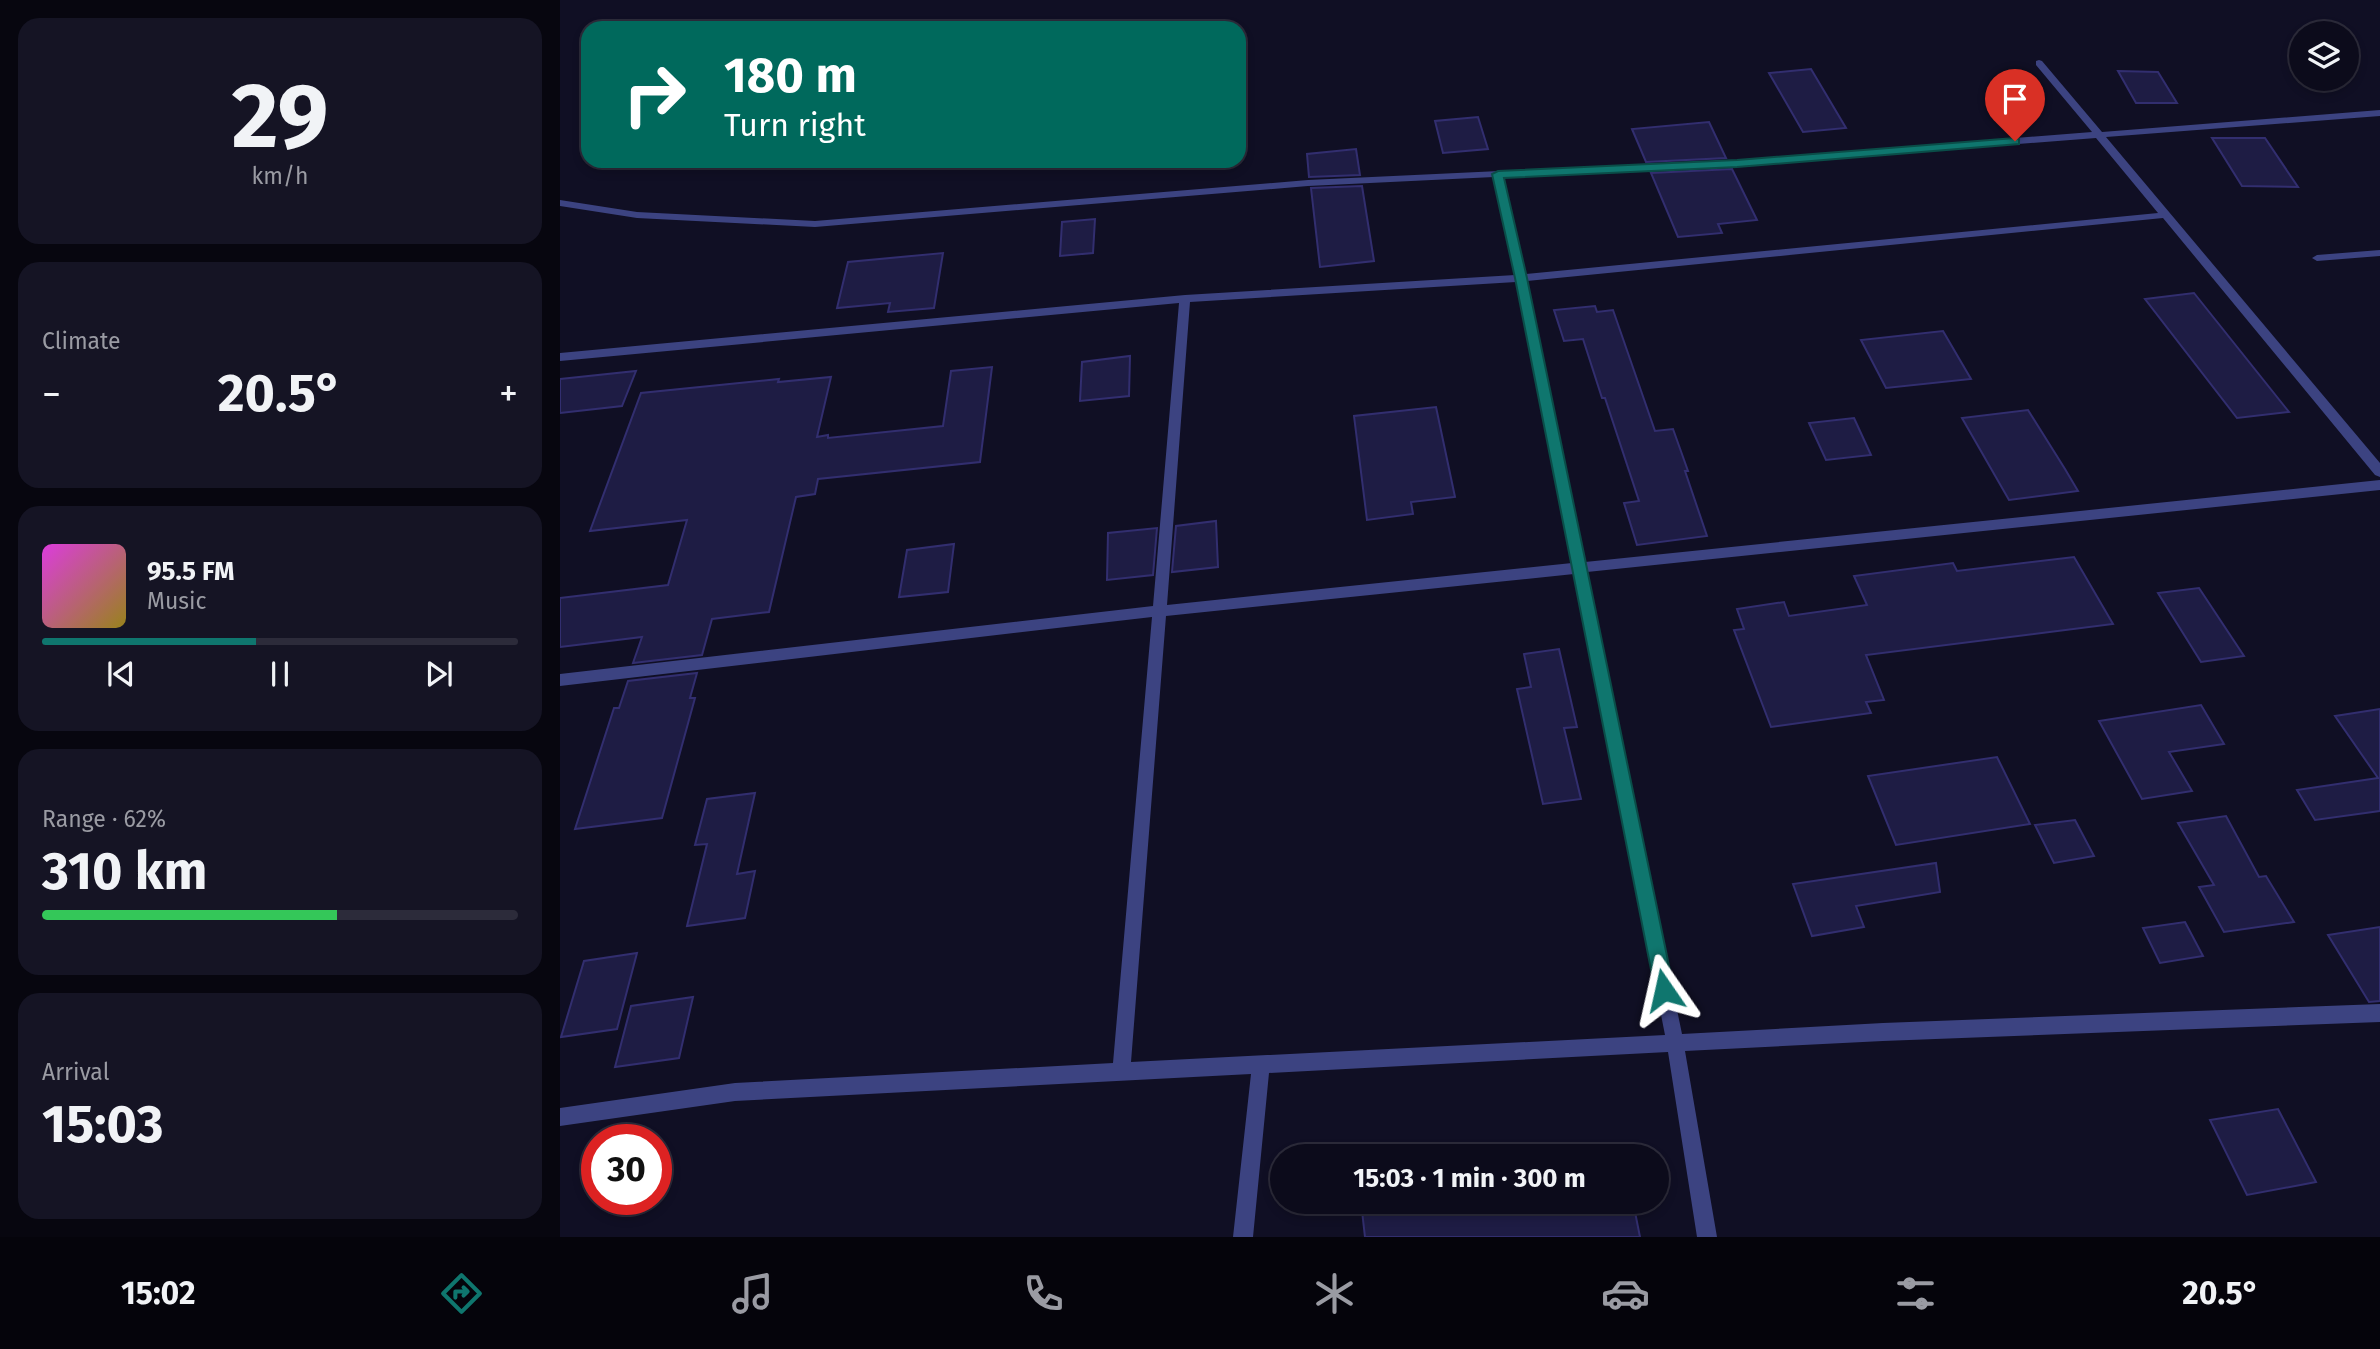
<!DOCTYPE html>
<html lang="en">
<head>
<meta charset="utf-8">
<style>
  :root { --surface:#0c0b1b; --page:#151424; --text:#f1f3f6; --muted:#9a9ba3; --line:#2c2b3a; --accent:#0f766e }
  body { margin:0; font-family:"Fira Sans",sans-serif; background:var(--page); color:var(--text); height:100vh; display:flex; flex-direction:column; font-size:26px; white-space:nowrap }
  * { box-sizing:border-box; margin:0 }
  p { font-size:23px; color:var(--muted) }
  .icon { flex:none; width:38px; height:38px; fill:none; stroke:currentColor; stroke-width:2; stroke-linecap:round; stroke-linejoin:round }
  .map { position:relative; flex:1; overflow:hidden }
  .side { display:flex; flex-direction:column; gap:18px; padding:18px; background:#07060f; width:560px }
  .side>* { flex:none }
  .banner { position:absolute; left:21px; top:21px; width:665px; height:147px; border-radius:21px; box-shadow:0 4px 10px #0003,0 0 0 2px var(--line); background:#00695c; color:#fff; overflow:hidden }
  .controls { position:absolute; left:1729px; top:21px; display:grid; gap:14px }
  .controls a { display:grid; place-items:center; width:70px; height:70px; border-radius:50%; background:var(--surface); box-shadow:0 4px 10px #0003,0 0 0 2px var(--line); font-size:35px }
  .speed { position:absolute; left:21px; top:1124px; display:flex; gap:14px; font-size:35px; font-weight:700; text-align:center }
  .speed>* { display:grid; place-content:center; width:91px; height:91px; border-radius:50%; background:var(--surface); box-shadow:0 4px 10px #0003,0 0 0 2px var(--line); line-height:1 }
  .speed .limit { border:10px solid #d22; background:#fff; color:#111 }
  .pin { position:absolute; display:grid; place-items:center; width:60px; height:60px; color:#fff; margin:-72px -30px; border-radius:50% 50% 50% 0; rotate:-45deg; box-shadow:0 0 7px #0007 }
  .pin .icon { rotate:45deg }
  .me { position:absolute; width:77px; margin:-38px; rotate:349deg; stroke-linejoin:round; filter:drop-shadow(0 0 5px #0008) }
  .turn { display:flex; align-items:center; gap:24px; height:147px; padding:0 28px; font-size:32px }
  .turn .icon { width:91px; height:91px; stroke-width:2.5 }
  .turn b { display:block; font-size:49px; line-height:60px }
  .big { font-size:52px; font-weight:700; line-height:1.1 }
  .side .tile { flex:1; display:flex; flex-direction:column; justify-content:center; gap:10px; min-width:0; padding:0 24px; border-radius:21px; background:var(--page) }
  .side .dial { align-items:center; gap:0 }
  .dial b { font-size:91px; line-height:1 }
  .song { display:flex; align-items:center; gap:21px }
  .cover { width:84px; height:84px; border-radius:10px; background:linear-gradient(135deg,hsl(300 70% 55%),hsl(50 70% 35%)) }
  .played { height:7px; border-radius:4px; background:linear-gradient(90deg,var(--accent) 45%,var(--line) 45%) }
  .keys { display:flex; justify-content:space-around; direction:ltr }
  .heat { display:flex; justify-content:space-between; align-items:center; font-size:38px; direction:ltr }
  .charge { height:10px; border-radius:5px; background:linear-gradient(90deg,#34c759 62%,var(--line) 0) }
  .trip { position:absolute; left:710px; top:1144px; width:399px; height:70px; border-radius:35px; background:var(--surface); box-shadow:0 4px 10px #0003,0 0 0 2px var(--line); font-weight:700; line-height:70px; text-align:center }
  .dock { display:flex; height:112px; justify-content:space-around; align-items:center; background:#05040b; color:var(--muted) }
  .dock .icon { width:49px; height:49px }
  .dock .active { color:var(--accent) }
  .dock b { font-size:32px; color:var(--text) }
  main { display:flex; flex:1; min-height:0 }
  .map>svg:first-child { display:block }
  .building { fill:#1e1c44; stroke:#322e6f; stroke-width:2 }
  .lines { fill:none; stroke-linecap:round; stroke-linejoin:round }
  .minor { fill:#3c4381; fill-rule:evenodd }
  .route { fill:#0f766e; stroke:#0a4d48; stroke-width:2 }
</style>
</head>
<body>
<main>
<section class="side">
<div class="tile dial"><b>29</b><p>km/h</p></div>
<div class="tile"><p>Climate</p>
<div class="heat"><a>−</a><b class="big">20.5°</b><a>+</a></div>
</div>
<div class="tile">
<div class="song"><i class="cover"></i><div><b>95.5 FM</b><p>Music</p></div></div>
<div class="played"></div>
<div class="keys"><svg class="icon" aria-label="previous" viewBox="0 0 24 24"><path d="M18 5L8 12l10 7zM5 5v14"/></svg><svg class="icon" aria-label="pause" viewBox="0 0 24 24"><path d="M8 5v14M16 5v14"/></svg><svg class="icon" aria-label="next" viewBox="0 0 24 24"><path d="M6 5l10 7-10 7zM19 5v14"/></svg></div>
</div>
<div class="tile"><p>Range · 62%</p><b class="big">310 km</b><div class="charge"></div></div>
<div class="tile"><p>Arrival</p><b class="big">15:03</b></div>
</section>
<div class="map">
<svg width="1820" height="1237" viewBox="0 0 1820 1237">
  <rect width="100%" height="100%" fill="#100f24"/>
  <path class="building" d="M 1251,69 L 1286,128 L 1243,132 L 1209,73 Z
    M 1558,71 L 1598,72 L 1617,103 L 1576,103 Z
    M 918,117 L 928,149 L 883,153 L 875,121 Z
    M 1149,122 L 1166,158 L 1086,162 L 1072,129 Z
    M 1652,138 L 1705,138 L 1738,187 L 1682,186 Z
    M 796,149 L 800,175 L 749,177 L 747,154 Z
    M 1172,169 L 1197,220 L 1158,224 L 1162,233 L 1118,237 L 1091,173 Z
    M 802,186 L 814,261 L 760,267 L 751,188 Z
    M 535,219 L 533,253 L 500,256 L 502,222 Z
    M 383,253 L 374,308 L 328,312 L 330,303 L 277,308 L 288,262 Z
    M 1634,293 L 1729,412 L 1677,418 L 1585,299 Z
    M 1035,306 L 1037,312 L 1053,310 L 1095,431 L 1113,429 L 1128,471 L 1125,471 L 1147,536 L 1077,545 L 1064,503 L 1079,501 L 1045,398 L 1042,398 L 1023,339 L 1004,341 L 994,310 Z
    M 1383,331 L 1411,379 L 1326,388 L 1301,340 Z
    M 570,356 L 569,396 L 520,401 L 522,362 Z
    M 432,367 L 420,462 L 258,479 L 255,494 L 236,497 L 209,612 L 152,619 L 142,655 L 73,663 L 82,637 L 0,647 L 0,598 L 108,585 L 127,520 L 30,531 L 81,393 L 219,379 L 218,382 L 271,377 L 257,437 L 268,435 L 268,438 L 383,426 L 391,371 Z
    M 76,371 L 62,406 L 0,413 L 0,379 Z
    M 876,407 L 895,497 L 851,502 L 853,514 L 807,520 L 794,416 Z
    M 1468,410 L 1505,469 L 1518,491 L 1449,500 L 1402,418 Z
    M 1294,418 L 1311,455 L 1266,460 L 1249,423 Z
    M 656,521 L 658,567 L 612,572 L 616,526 Z
    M 597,528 L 593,575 L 547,580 L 548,533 Z
    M 394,544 L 388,592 L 339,597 L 347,550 Z
    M 1514,557 L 1553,624 L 1306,655 L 1324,700 L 1306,702 L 1311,713 L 1211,727 L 1174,630 L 1184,629 L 1177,609 L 1224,602 L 1229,616 L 1307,605 L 1294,576 L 1393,563 L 1397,571 Z
    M 1639,588 L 1684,656 L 1641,662 L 1598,593 Z
    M 999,649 L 1017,727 L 1004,728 L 1021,799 L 983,804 L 957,689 L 971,687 L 964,654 Z
    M 137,673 L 130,698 L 135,698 L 102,818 L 15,829 L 54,708 L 59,708 L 68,681 Z
    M 1641,705 L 1664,744 L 1609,752 L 1632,791 L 1582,799 L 1539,721 Z
    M 1820,709 L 1820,811 L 1755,820 L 1737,790 L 1818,778 L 1775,716 Z
    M 1437,757 L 1470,824 L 1336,845 L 1308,776 Z
    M 195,793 L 177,874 L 195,871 L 185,918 L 127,926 L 147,844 L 135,845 L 147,799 Z
    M 1666,816 L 1699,877 L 1706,876 L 1734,922 L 1664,932 L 1639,887 L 1654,885 L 1618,823 Z
    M 1515,820 L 1534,856 L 1494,863 L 1475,825 Z
    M 1376,863 L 1380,892 L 1296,906 L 1304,927 L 1252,936 L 1233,884 Z
    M 1625,922 L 1643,956 L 1600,963 L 1583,928 Z
    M 1820,927 L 1820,1001 L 1809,1002 L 1768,935 Z
    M 77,953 L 57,1029 L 1,1037 L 24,961 Z
    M 133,997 L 119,1058 L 55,1067 L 71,1006 Z
    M 1718,1109 L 1756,1182 L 1687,1195 L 1650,1120 Z
    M 801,1202 L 904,1202 L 905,1210 L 952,1202 L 1073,1202 L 1080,1237 L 805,1237 Z"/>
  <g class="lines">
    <path class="minor" d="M 1479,60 L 1482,61 L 1542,132 L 1820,110 L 1820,116 L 1546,137 L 1820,463 L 1820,477 L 1815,475 L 1603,218 L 967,281 L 1025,562 L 1820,480 L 1820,490 L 1027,572 L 1122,1034 L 1323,1023 L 1820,1004 L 1820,1022 L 1323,1041 L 1125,1051 L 1157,1237 L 1137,1237 L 1108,1052 L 709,1073 L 693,1237 L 673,1237 L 691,1074 L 175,1101 L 0,1126 L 0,1108 L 175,1083 L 553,1063 L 592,617 L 0,686 L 0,674 L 593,606 L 619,303 L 0,361 L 0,353 L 625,295 L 955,275 L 934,177 L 748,186 L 255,227 L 77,218 L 0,206 L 0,200 L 77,212 L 255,221 L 748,180 L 1177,160 L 1532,132 L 1476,65 L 1476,61 ZM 1536,138 L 1598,213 L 966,274 L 944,177 L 1177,166 ZM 956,282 L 1012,563 L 607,605 L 630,302 ZM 1014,574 L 1105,1035 L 571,1062 L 606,616 Z
      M 1820,250 L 1820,256 L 1757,261 L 1752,258 L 1757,255 Z"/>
  </g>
  <path class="route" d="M 1455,138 L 1459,139 L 1459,144 L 1177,167 L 944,178 L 967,278 L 1114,990 L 1111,997 L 1104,1000 L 1098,997 L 1095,990 L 955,278 L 932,174 L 938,171 L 1177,160 Z"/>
</svg>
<div class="controls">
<a><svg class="icon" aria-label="layers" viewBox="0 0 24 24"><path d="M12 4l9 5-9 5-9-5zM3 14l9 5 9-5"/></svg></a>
</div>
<div class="speed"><div class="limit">30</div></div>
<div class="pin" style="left:1455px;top:141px;background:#d93025"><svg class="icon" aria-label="arrive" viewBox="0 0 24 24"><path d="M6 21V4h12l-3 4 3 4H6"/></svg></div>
<svg class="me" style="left:1104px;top:990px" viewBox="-20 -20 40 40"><path d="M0-17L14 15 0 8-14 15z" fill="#0f766e" stroke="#fff" stroke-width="4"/></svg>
<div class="trip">15:03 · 1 min · 300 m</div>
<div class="banner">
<div class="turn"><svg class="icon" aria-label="right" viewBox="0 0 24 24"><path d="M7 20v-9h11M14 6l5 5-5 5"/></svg><div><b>180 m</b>Turn right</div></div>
</div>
</div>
</main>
<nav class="dock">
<b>15:02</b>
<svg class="icon active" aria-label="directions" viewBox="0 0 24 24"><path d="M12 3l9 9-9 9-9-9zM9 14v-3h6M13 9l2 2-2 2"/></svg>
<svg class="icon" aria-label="music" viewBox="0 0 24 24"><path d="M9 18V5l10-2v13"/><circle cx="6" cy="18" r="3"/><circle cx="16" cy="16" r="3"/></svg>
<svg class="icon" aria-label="phone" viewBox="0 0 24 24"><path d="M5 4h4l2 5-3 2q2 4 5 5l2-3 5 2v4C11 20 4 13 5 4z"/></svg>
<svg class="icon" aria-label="climate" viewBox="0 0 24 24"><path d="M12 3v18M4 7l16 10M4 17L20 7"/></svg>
<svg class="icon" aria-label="car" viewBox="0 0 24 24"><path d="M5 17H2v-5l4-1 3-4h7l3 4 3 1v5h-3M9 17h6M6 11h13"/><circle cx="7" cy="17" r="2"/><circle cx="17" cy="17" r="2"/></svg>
<svg class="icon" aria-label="filters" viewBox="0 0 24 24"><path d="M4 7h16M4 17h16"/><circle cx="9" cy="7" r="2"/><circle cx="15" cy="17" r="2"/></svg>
<b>20.5°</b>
</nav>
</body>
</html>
